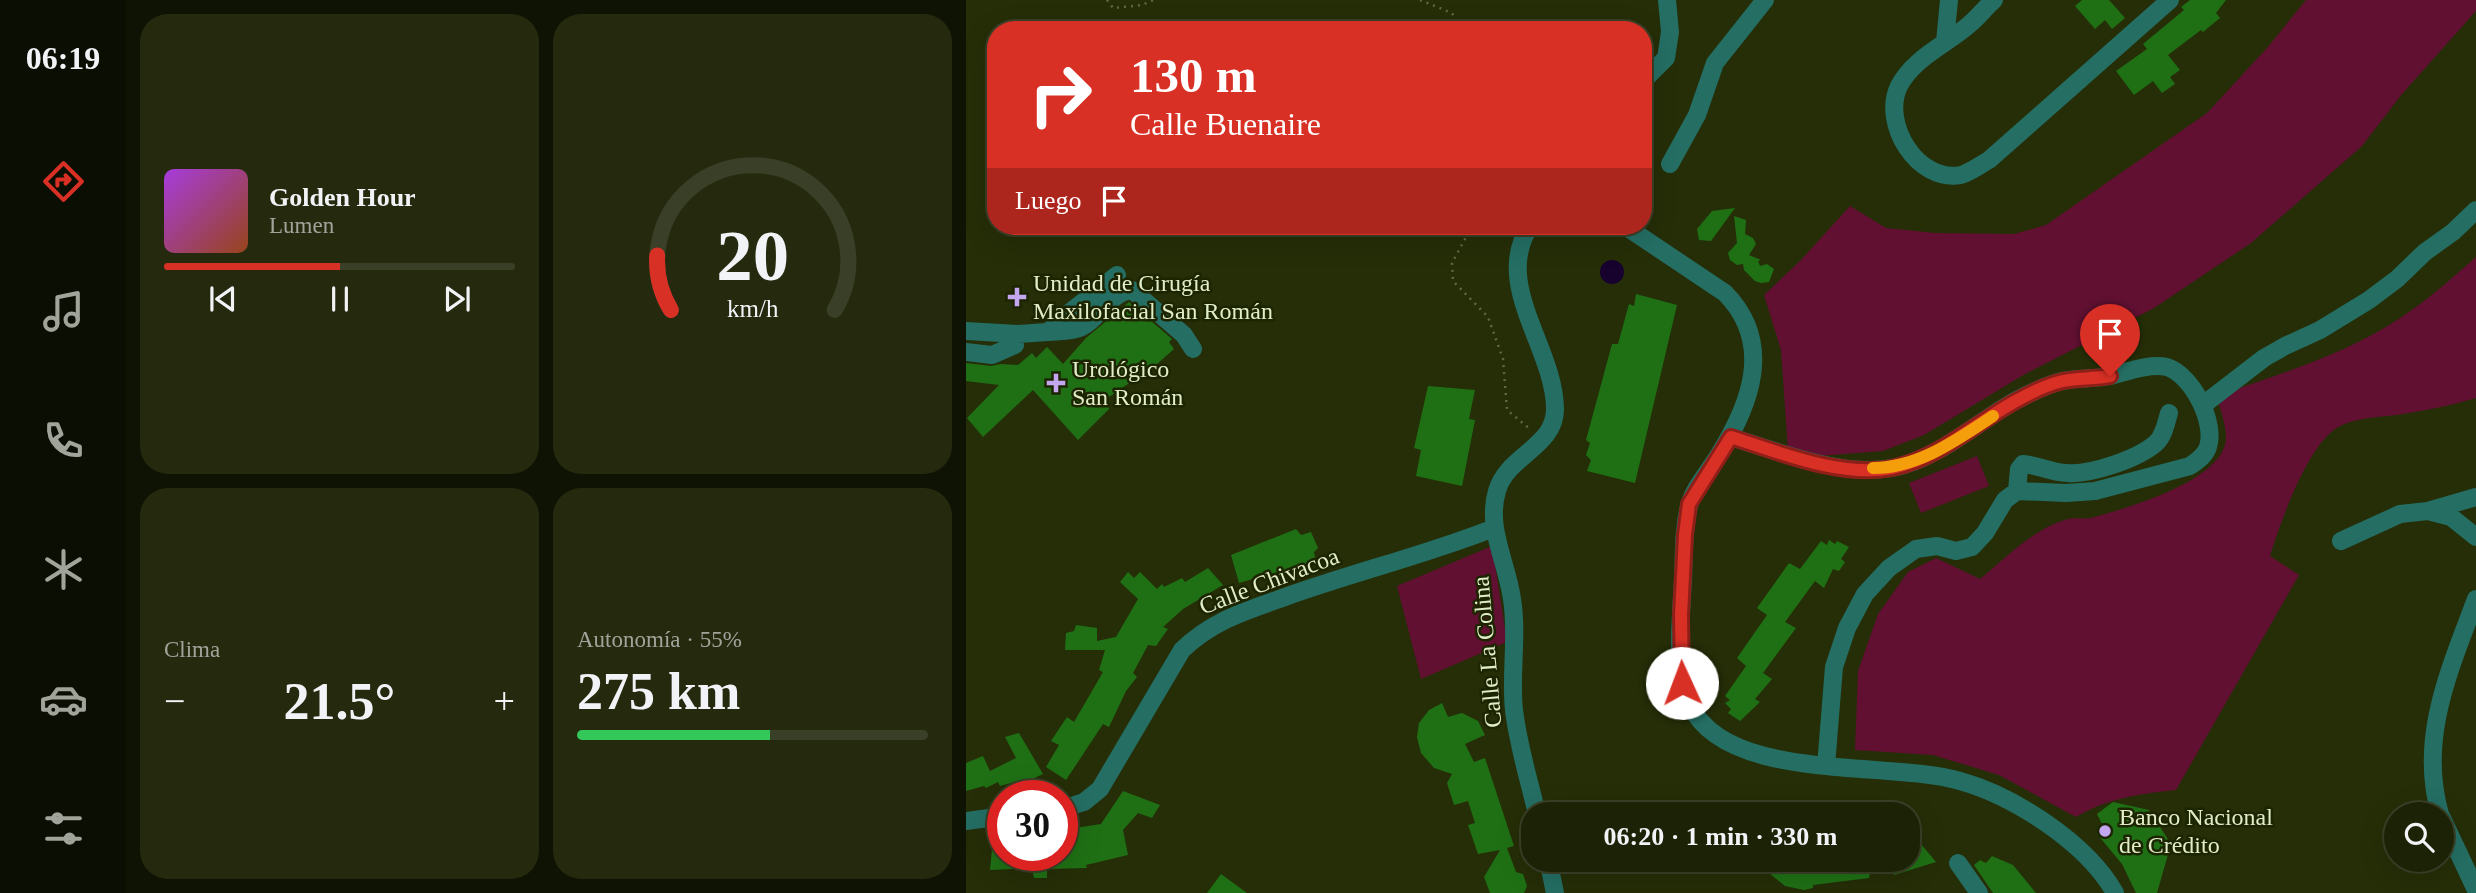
<!DOCTYPE html>
<html lang="es">
<head>
<meta charset="utf-8">
<style>
  :root { --surface:#1c2205; --page:#252a0f; --text:#f1f3f6; --muted:#a0a49a; --line:#3a3f27; --accent:#d93025 }
  body { margin:0; font-family:Georgia,serif; background:var(--page); color:var(--text); height:100vh; display:flex; flex-direction:column; font-size:26px; white-space:nowrap }
  * { box-sizing:border-box; margin:0 }
  p { font-size:23px; color:var(--muted) }
  .icon { flex:none; width:38px; height:38px; fill:none; stroke:currentColor; stroke-width:2; stroke-linecap:round; stroke-linejoin:round }
  .map { position:relative; flex:1; overflow:hidden }
  .sheet { display:flex; flex-direction:column; gap:14px; padding:14px; background:#0f1303; width:840px }
  .sheet>* { flex:none }
  .top-card { position:absolute; left:21px; top:21px; width:665px; height:214px; border-radius:28px; box-shadow:0 7px 28px #0002,0 0 0 2px var(--line); background:#d93025; color:#fff; overflow:hidden }
  .tools { position:absolute; left:1418px; top:802px; display:grid; gap:14px }
  .tools a { display:grid; place-items:center; width:70px; height:70px; border-radius:50%; background:var(--surface); box-shadow:0 7px 28px #0002,0 0 0 2px var(--line); font-size:35px }
  .speed { position:absolute; left:21px; top:780px; display:flex; gap:14px; font-size:35px; font-weight:700; text-align:center }
  .speed>* { display:grid; place-content:center; width:91px; height:91px; border-radius:50%; background:var(--surface); box-shadow:0 7px 28px #0002,0 0 0 2px var(--line); line-height:1 }
  .speed .limit { border:10px solid #d22; background:#fff; color:#111 }
  .pin { position:absolute; display:grid; place-items:center; width:60px; height:60px; color:#fff; margin:-72px -30px; border-radius:50% 50% 50% 0; rotate:-45deg; box-shadow:0 0 7px #0007 }
  .pin .icon { rotate:45deg }
  .me { position:absolute; width:77px; margin:-38px; rotate:358deg; stroke-linejoin:round; filter:drop-shadow(0 0 5px #0008) }
  .turn { display:flex; align-items:center; gap:24px; height:147px; padding:0 28px; font-size:32px }
  .turn .icon { width:91px; height:91px; stroke-width:2.5 }
  .turn b { display:block; font-size:49px; line-height:60px }
  .then { display:flex; align-items:center; height:66px; padding:0 28px; background:#0003; gap:14px; font-size:26px }
  .big { font-size:52px; font-weight:600; line-height:1.1 }
  .sheet .tile { flex:1; display:flex; flex-direction:column; justify-content:center; gap:10px; min-width:0; padding:0 24px; border-radius:28px; background:var(--page) }
  .sheet .dial { align-items:center; gap:0 }
  .dial svg { height:182px; overflow:visible; fill:none; stroke:var(--line); stroke-width:7; stroke-linecap:round; text-anchor:middle }
  .dial text { fill:var(--text); stroke:none }
  .song { display:flex; align-items:center; gap:21px }
  .cover { width:84px; height:84px; border-radius:10px; background:linear-gradient(135deg,hsl(280 70% 55%),hsl(20 70% 35%)) }
  .played { height:7px; border-radius:4px; background:linear-gradient(90deg,var(--accent) 50%,var(--line) 50%) }
  .keys { display:flex; justify-content:space-around; direction:ltr }
  .heat { display:flex; justify-content:space-between; align-items:center; font-size:38px; direction:ltr }
  .charge { height:10px; border-radius:5px; background:linear-gradient(90deg,#34c759 55%,var(--line) 0) }
  .sheet .tiles { flex:1; display:grid; gap:14px; grid-template-columns:repeat(2,1fr) }
  .trip { position:absolute; left:555px; top:802px; width:399px; height:70px; border-radius:28px; background:var(--surface); box-shadow:0 7px 28px #0002,0 0 0 2px var(--line); font-weight:600; line-height:70px; text-align:center }
  main { display:flex; flex:1; min-height:0 }
  .menu { display:flex; flex-direction:column; width:126px; justify-content:space-around; align-items:center; background:#0b0e02; color:var(--muted) }
  .menu .icon { width:49px; height:49px }
  .menu .selected { color:var(--accent) }
  .menu b { font-size:32px; color:var(--text) }
  .map>svg:first-child { display:block }
  .green { fill:#611031 }
  .water { fill:#17012d }
  .building { fill:#1f7015 }
  .lines { fill:none; stroke-linecap:round; stroke-linejoin:round }
  .path { stroke:#5e6842; stroke-width:2.5; stroke-dasharray:2 5; stroke-linecap:butt }
  .minor { stroke:#246e63; stroke-width:18 }
  .route-casing { stroke:#8d1f18; stroke-width:18 }
  .route { stroke:#d93025; stroke-width:12 }
  .slow { stroke:#f59e0b; stroke-width:12 }
  .poi-dot { fill:#c4a7f1; stroke:#1c2400; stroke-width:2.5 }
  .labels { text-anchor:middle; stroke-width:5; stroke-linejoin:round; paint-order:stroke }
  .poi-label { font-size:24px; fill:#e1edc8; stroke:#1c2400; text-anchor:start }
  .street-label { font-size:24px; fill:#e1edc8; stroke:#1c2400 }
</style>
</head>
<body>
<main>
<nav class="menu">
<b>06:19</b>
<svg class="icon selected" aria-label="directions" viewBox="0 0 24 24"><path d="M12 3l9 9-9 9-9-9zM9 14v-3h6M13 9l2 2-2 2"/></svg>
<svg class="icon" aria-label="music" viewBox="0 0 24 24"><path d="M9 18V5l10-2v13"/><circle cx="6" cy="18" r="3"/><circle cx="16" cy="16" r="3"/></svg>
<svg class="icon" aria-label="phone" viewBox="0 0 24 24"><path d="M5 4h4l2 5-3 2q2 4 5 5l2-3 5 2v4C11 20 4 13 5 4z"/></svg>
<svg class="icon" aria-label="climate" viewBox="0 0 24 24"><path d="M12 3v18M4 7l16 10M4 17L20 7"/></svg>
<svg class="icon" aria-label="car" viewBox="0 0 24 24"><path d="M5 17H2v-5l4-1 3-4h7l3 4 3 1v5h-3M9 17h6M6 11h13"/><circle cx="7" cy="17" r="2"/><circle cx="17" cy="17" r="2"/></svg>
<svg class="icon" aria-label="filters" viewBox="0 0 24 24"><path d="M4 7h16M4 17h16"/><circle cx="9" cy="7" r="2"/><circle cx="15" cy="17" r="2"/></svg>
</nav>
<section class="sheet">
<div class="tiles">
<div class="tile">
<div class="song"><i class="cover"></i><div><b>Golden Hour</b><p>Lumen</p></div></div>
<div class="played"></div>
<div class="keys"><svg class="icon" aria-label="previous" viewBox="0 0 24 24"><path d="M18 5L8 12l10 7zM5 5v14"/></svg><svg class="icon" aria-label="pause" viewBox="0 0 24 24"><path d="M8 5v14M16 5v14"/></svg><svg class="icon" aria-label="next" viewBox="0 0 24 24"><path d="M6 5l10 7-10 7zM19 5v14"/></svg></div>
</div>
<div class="tile dial"><svg viewBox="0 0 100 80">
<path d="M14 69A42 42 0 1 1 86 69"/>
<path d="M14 69A42 42 0 0 1 8 45" stroke="#d93025"/>
<text x="50" y="56" font-size="32" font-weight="700">20</text>
<text x="50" y="72" font-size="11">km/h</text>
</svg></div>
<div class="tile"><p>Clima</p>
<div class="heat"><a>−</a><b class="big">21.5°</b><a>+</a></div>
</div>
<div class="tile"><p>Autonomía · 55%</p><b class="big">275 km</b><div class="charge"></div></div>
</div>
</section>
<div class="map">
<svg width="1510" height="893" viewBox="0 0 1510 893">
  <rect width="100%" height="100%" fill="#252e07"/>
  <path class="green" d="M 1340,0 L 1510,0 L 1510,11 L 1436,94 L 1396,146 L 1285,243 L 1188,308 L 1059,374 L 958,435 L 917,451 L 853,456 L 822,451 L 815,350 L 798,295 L 834,261 L 884,206 L 920,228 L 969,233 L 1048,234 L 1080,225 L 1241,113 L 1301,48 Z
    M 1510,257 L 1510,398 C 1486,405 1462,410 1437,414 C 1417,417 1392,417 1374,426 C 1343,441 1314,523 1304,556 L 1333,575 L 1210,790 C 1173,794 1142,798 1110,817 L 1033,775 L 967,755 L 889,750 L 892,671 L 912,614 L 942,572 L 970,558 L 1014,579 C 1040,558 1068,528 1102,519 C 1110,517 1120,520 1128,517 C 1162,508 1259,480 1260,438 C 1260,425 1254,409 1251,396 C 1313,374 1379,355 1434,318 C 1461,301 1486,278 1510,257 Z
    M 1011,456 L 1023,486 L 955,513 L 943,483 Z
    M 526,546 L 541,642 L 455,679 L 431,586 Z"/>
  <path class="water" d="M634 272a12 12 0 1 1 24 0a12 12 0 1 1-24 0Z"/>
  <path class="building" d="M 1116,0 L 1143,0 L 1159,18 L 1146,29 L 1139,20 L 1129,29 L 1109,6 Z
    M 1224,0 L 1260,0 L 1250,13 L 1254,18 L 1237,32 L 1235,30 L 1202,55 L 1214,70 L 1204,77 L 1209,84 L 1196,93 L 1187,81 L 1168,95 L 1150,71 L 1181,49 L 1177,44 L 1218,10 L 1215,7 Z
    M 769,208 L 745,241 L 733,240 L 731,229 L 746,211 Z
    M 768,216 L 780,220 L 779,234 L 787,238 L 790,244 L 783,255 L 795,260 L 792,261 L 794,266 L 801,264 L 808,269 L 803,282 L 795,283 L 789,281 L 778,270 L 777,264 L 771,265 L 764,260 L 762,253 L 771,243 Z
    M 670,294 L 711,305 L 669,483 L 621,471 L 625,460 L 620,455 L 624,443 L 620,440 L 646,344 L 652,344 L 663,304 L 668,306 Z
    M 163,302 L 206,339 L 203,342 L 208,349 L 191,364 L 140,399 L 143,409 L 112,440 L 67,390 L 17,437 L 1,418 L 33,385 L 0,381 L 0,363 L 25,366 L 35,364 L 52,365 L 66,353 L 70,358 L 81,347 L 97,364 L 120,338 Z
    M 462,386 L 509,390 L 503,419 L 509,420 L 496,486 L 450,476 L 455,450 L 448,448 Z
    M 330,529 L 335,535 L 345,532 L 352,548 L 348,552 L 350,561 L 273,583 L 265,555 Z
    M 863,540 L 869,544 L 871,541 L 883,547 L 875,559 L 879,562 L 873,571 L 867,569 L 858,588 L 849,581 L 819,622 L 830,628 L 797,673 L 806,679 L 789,699 L 794,702 L 774,721 L 762,713 L 765,709 L 759,703 L 764,700 L 759,696 L 780,666 L 771,658 L 801,615 L 791,608 L 823,563 L 834,569 L 855,541 L 861,545 Z
    M 242,568 L 257,585 L 217,609 L 197,627 L 202,629 L 190,646 L 182,645 L 167,673 L 171,677 L 160,691 L 143,727 L 137,724 L 100,780 L 80,767 L 93,745 L 85,741 L 101,717 L 108,722 L 137,672 L 133,670 L 139,650 L 99,650 L 100,633 L 108,631 L 110,625 L 131,628 L 131,641 L 150,637 L 172,599 L 154,582 L 162,572 L 168,578 L 174,572 L 191,589 L 196,584 L 198,587 L 216,578 L 219,582 Z
    M 476,703 L 482,717 L 496,713 L 512,721 L 519,735 L 499,744 L 508,762 L 519,758 L 548,846 L 541,848 L 550,872 L 557,874 L 561,886 L 558,893 L 524,893 L 518,877 L 534,850 L 512,854 L 502,825 L 509,823 L 502,801 L 488,805 L 481,783 L 486,774 L 468,768 L 455,753 L 451,737 L 453,723 L 463,710 Z
    M 53,733 L 77,774 L 58,783 L 56,780 L 34,786 L 32,782 L 20,788 L 18,786 L 0,791 L 0,763 L 17,756 L 24,771 L 50,758 L 39,737 Z
    M 157,791 L 194,805 L 186,818 L 172,813 L 157,830 L 162,855 L 120,865 L 121,868 L 81,869 L 81,878 L 68,878 L 66,868 L 24,870 L 27,838 L 37,838 L 37,856 L 96,856 L 96,830 L 135,824 Z
    M 1147,802 L 1183,810 L 1205,844 L 1191,893 L 1170,893 L 1156,864 L 1131,834 L 1138,828 L 1131,814 Z
    M 942,836 L 955,844 L 970,862 L 928,875 L 928,869 L 904,872 L 903,878 L 847,885 L 847,888 L 838,890 L 819,886 L 803,873 L 800,859 L 942,859 Z
    M 1026,856 L 1047,865 L 1070,893 L 1027,893 L 1008,865 L 1014,860 L 1020,863 Z
    M 255,874 L 281,893 L 241,893 Z"/>
  <g class="lines">
    <path class="path" d="M 141,0 L 147,8 L 176,5 L 188,0
      M 454,0 L 486,13 L 495,30
      M 506,226 L 486,263 L 487,281 L 522,317 L 537,359 L 541,410 L 564,429"/>
    <path class="minor" d="M 1028,0 C 1020,7 1013,16 1005,23 C 982,44 948,57 933,86 C 915,123 951,183 995,175 C 1005,172 1014,165 1023,160 L 1204,0
      M 979,42 L 983,0
      M 677,81 L 700,58 L 704,32 L 701,0
      M 704,164 L 731,115 L 749,63 L 799,0
      M 564,226 C 526,284 588,347 589,408 C 590,447 541,455 531,491 C 520,528 541,562 546,599 C 552,636 544,674 548,710 C 552,745 563,780 571,814
      M 659,226 L 759,293 C 808,343 785,404 752,456 C 743,471 727,489 723,506 C 717,530 718,556 717,580 C 715,613 712,647 716,680 C 717,688 721,698 724,705 C 761,783 921,760 994,781 C 1048,796 1121,843 1149,893
      M 0,331 L 52,334 L 82,332 L 103,313 L 151,275
      M 82,332 C 93,331 106,332 116,327 C 134,318 144,292 166,290 L 218,335 L 227,349
      M 0,352 L 26,355 L 49,345
      M 1237,405 L 1298,358 L 1319,346 L 1354,330 L 1403,300 L 1431,279 L 1459,252 L 1487,232 L 1510,210
      M 765,437 C 813,452 875,477 926,468 C 972,459 1007,425 1047,402 C 1062,394 1080,385 1096,381 C 1110,378 1128,379 1144,376 C 1160,372 1184,363 1201,367 C 1226,375 1250,422 1242,447 C 1239,456 1231,461 1224,466 L 1129,491 L 1100,493 L 1051,491 L 1039,500 L 1019,533 L 1006,547 L 990,551 L 971,546 L 950,549 L 923,568 L 899,594 L 881,628 L 868,667 L 860,766
      M 1051,491 L 1053,469 L 1057,464 C 1072,465 1086,473 1101,473 C 1124,475 1172,459 1190,443 C 1198,436 1200,423 1203,413
      M 1462,511 L 1485,517 L 1510,537
      M 1375,541 L 1434,514 L 1462,511 L 1510,497
      M 96,809 L 118,802 L 134,789 L 216,650 C 247,620 280,611 319,597 C 388,572 460,555 528,528
      M 1474,814 C 1452,738 1484,669 1510,599
      M 1475,816 L 1510,890
      M 0,821 L 37,816
      M 582,859 L 589,893
      M 992,863 L 1013,893"/>
  </g>
  <g class="lines">
    <defs>
      <path id="route" d="M 716,683 L 715,615 L 719,535 L 723,504 L 765,437 C 812,452 875,478 926,468 C 973,458 1007,425 1048,402 C 1062,394 1080,385 1097,381 C 1111,378 1128,379 1144,376"/>
    </defs>
    <use href="#route" class="route-casing"/>
    <use href="#route" class="route"/>
    <path class="slow" d="M 907,468 C 952,468 991,440 1027,416"/>
  </g>
  <g class="poi-dot">
    <path d="M47.5 286.5h7v7h7v7h-7v7h-7v-7h-7v-7h7z"/>
    <path d="M86.5 372.5h7v7h7v7h-7v7h-7v-7h-7v-7h7z"/>
    <circle cx="1139" cy="831" r="7"/>
  </g>
  <g class="labels">
    <g class="poi-label">
      <text x="67" y="291">Unidad de Cirugía<tspan x="67" dy="28">Maxilofacial San Román</tspan></text>
      <text x="106" y="377">Urológico<tspan x="106" dy="28">San Román</tspan></text>
      <text x="1153" y="825">Banco Nacional<tspan x="1153" dy="28">de Crédito</tspan></text>
    </g>
    <g class="street-label">
      <text transform="translate(303 581) rotate(-21)" y="8">Calle Chivacoa</text>
      <text transform="translate(521 652) rotate(-95)" y="8">Calle La Colina</text>
    </g>
  </g>
</svg>
<div class="tools">
<a><svg class="icon" aria-label="search" viewBox="0 0 24 24"><circle cx="10" cy="10" r="6"/><path d="M15 15l6 6"/></svg></a>
</div>
<div class="speed"><div class="limit">30</div></div>
<div class="pin" style="left:1144px;top:376px;background:#d93025"><svg class="icon" aria-label="arrive" viewBox="0 0 24 24"><path d="M6 21V4h12l-3 4 3 4H6"/></svg></div>
<svg class="me" style="left:716px;top:683px" viewBox="-20 -20 40 40"><circle r="19" fill="#fff"/><path d="M0-13L10 11 0 6-10 11z" fill="#d93025"/></svg>
<div class="trip">06:20 · 1 min · 330 m</div>
<div class="top-card">
<div class="turn"><svg class="icon" aria-label="right" viewBox="0 0 24 24"><path d="M7 20v-9h11M14 6l5 5-5 5"/></svg><div><b>130 m</b>Calle Buenaire</div></div>
<div class="then">Luego<svg class="icon" aria-label="arrive" viewBox="0 0 24 24"><path d="M6 21V4h12l-3 4 3 4H6"/></svg></div>
</div>
</div>
</main>
</body>
</html>
